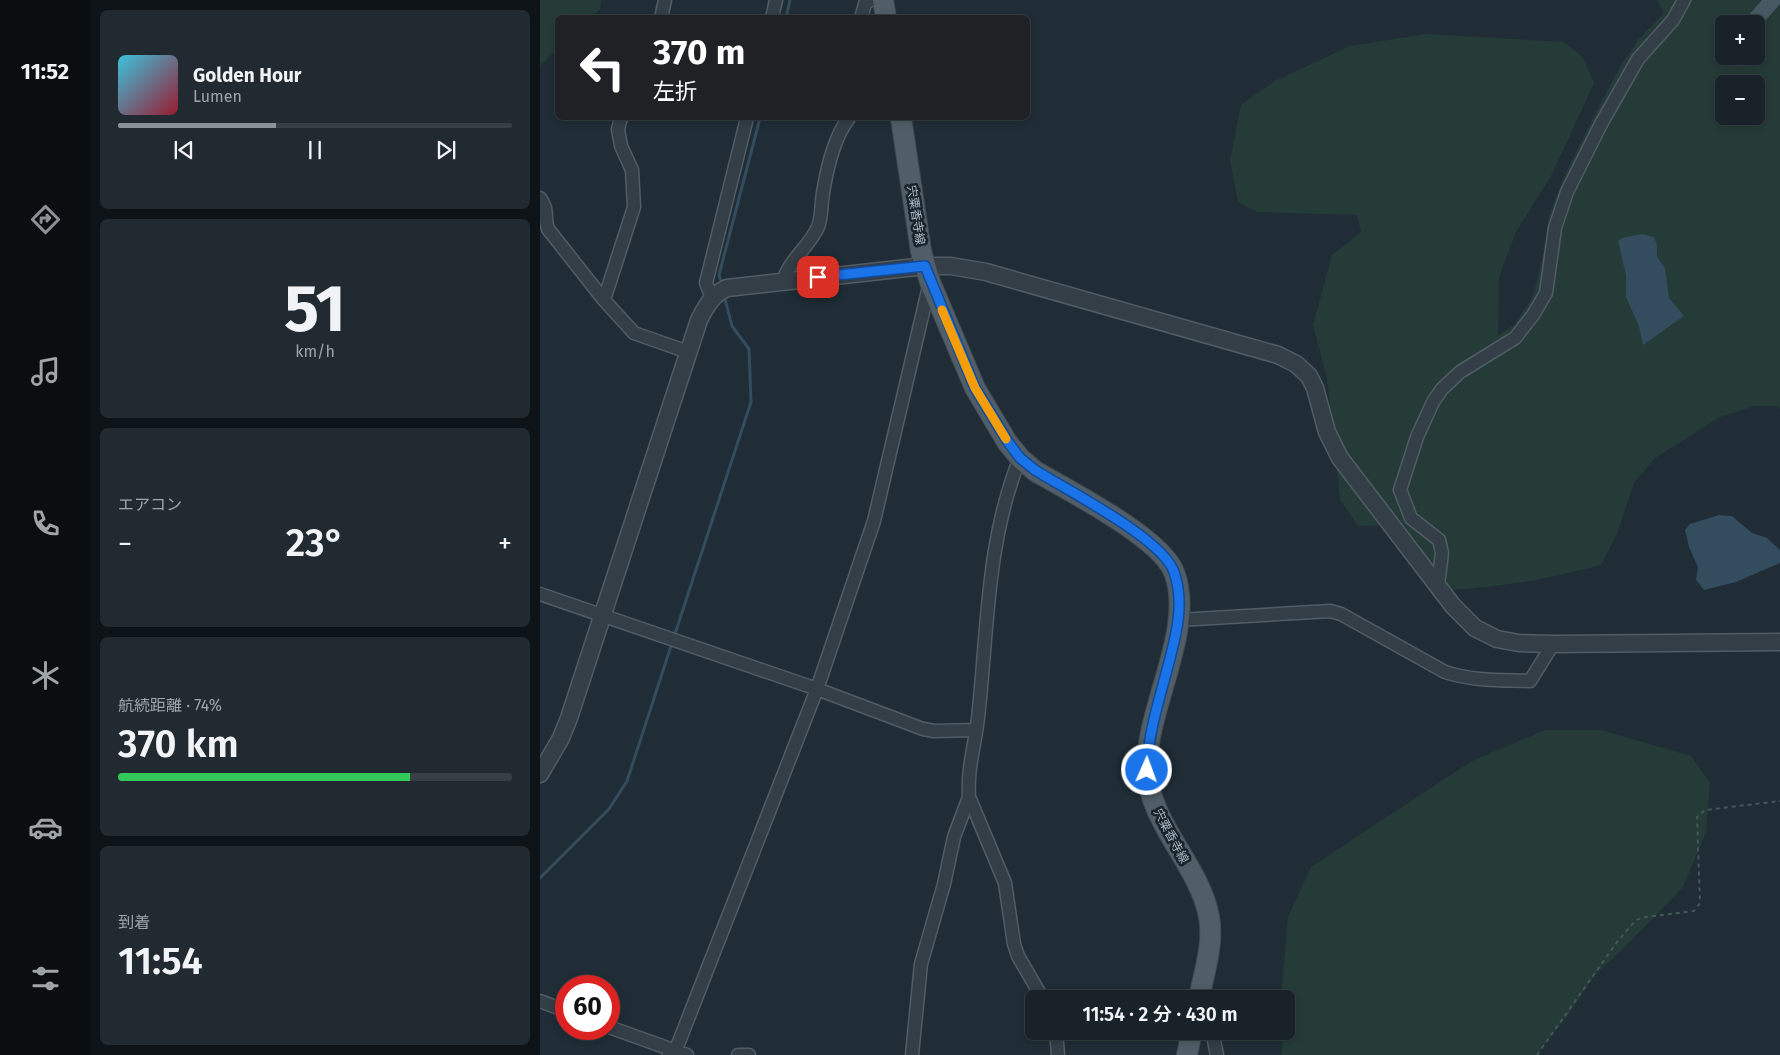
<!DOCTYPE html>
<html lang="ja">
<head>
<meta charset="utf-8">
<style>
  :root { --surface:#182228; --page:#212a30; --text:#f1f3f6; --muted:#9fa4a8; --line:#363f45; --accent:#8c9099 }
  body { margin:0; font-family:"Fira Sans","Noto Sans JP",sans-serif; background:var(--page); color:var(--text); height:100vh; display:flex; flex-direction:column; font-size:19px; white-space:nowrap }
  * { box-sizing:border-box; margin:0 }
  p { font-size:16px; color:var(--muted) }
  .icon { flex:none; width:28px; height:28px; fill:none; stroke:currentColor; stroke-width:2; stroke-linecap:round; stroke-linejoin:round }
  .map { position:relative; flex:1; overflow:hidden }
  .drawer { display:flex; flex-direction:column; gap:10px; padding:10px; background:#0d1316; width:450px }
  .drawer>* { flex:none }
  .guide { position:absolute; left:15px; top:15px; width:475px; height:105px; border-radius:8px; box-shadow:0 2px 8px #0003,0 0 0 1px var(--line); background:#202124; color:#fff; overflow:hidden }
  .controls { position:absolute; left:1175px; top:15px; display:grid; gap:10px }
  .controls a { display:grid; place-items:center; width:50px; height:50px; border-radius:8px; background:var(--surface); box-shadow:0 2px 8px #0003,0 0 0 1px var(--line); font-size:25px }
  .speed { position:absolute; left:15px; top:975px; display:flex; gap:10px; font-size:25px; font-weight:700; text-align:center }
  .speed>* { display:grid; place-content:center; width:65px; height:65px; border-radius:50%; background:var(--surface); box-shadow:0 2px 8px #0003,0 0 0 1px var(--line); line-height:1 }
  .speed .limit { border:8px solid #d22; background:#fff; color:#111 }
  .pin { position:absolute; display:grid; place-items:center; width:42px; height:42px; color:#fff; margin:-21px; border-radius:10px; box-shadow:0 2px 8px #0006 }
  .me { position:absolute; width:55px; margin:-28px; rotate:2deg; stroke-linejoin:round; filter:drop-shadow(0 0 4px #0008) }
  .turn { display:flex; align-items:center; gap:18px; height:105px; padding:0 15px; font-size:22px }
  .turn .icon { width:65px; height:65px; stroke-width:2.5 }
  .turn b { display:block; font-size:35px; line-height:42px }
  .big { font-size:38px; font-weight:600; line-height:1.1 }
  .drawer .tile { flex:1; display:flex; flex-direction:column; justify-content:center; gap:8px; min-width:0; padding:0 18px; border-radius:8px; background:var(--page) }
  .drawer .dial { align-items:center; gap:0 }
  .dial b { font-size:65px; line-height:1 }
  .song { display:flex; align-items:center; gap:15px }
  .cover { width:60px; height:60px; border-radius:8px; background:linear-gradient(135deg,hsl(190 70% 55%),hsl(350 70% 35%)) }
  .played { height:5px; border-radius:2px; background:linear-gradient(90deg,var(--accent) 40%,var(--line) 40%) }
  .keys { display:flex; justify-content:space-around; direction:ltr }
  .heat { display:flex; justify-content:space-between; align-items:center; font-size:28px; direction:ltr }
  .charge { height:8px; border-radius:4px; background:linear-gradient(90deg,#34c759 74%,var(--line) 0) }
  .trip { position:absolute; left:485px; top:990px; width:270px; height:50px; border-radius:8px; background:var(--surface); box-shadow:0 2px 8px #0003,0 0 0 1px var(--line); font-weight:600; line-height:50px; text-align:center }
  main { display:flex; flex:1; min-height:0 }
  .dock { display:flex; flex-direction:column; width:90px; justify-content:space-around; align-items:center; background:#0a0e10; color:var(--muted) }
  .dock .icon { width:35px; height:35px }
  .dock .selected { color:var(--accent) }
  .dock b { font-size:22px; color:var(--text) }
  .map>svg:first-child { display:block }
  .green { fill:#253b38; fill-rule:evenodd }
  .water { fill:#334c5e }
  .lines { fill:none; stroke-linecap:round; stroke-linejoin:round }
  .stream { stroke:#334c5e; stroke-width:3 }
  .building { fill:#485862 }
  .minor-casing { stroke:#515c65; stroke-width:15 }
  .tertiary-casing { stroke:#515c65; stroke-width:19 }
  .primary-casing { stroke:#404a53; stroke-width:22 }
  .path { stroke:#435857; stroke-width:2; stroke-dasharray:4 4; stroke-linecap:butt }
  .minor { stroke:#333e47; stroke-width:12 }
  .tertiary { stroke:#333e47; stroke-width:16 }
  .primary { stroke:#515e67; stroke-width:20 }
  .route-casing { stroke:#114b97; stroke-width:12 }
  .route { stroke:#1a73e8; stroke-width:9 }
  .slow { stroke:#f59e0b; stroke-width:9 }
  .labels { text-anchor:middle; stroke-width:5; stroke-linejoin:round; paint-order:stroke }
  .street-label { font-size:12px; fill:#adbac4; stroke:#19232b }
</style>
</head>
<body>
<main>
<nav class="dock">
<b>11:52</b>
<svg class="icon selected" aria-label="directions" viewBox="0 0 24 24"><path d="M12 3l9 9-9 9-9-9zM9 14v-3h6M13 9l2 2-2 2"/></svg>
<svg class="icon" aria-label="music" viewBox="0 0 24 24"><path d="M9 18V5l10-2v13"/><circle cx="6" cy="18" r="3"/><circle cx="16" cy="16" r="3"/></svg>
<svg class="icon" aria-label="phone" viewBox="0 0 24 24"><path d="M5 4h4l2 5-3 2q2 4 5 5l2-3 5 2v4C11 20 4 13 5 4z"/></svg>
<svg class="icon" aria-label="climate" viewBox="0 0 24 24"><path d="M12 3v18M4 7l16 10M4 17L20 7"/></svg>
<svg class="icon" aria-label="car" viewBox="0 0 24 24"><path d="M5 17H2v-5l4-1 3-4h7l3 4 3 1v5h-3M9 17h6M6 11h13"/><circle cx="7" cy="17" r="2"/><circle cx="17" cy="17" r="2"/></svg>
<svg class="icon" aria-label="filters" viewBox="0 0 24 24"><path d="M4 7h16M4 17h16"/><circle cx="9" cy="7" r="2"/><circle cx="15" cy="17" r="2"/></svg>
</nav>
<section class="drawer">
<div class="tile">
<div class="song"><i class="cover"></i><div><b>Golden Hour</b><p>Lumen</p></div></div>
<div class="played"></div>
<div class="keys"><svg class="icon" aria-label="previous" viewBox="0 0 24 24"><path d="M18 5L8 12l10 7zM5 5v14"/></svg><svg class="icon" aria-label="pause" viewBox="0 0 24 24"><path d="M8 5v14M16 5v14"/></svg><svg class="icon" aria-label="next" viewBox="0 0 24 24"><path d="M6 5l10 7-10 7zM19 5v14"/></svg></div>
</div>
<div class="tile dial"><b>51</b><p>km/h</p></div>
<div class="tile"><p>エアコン</p>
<div class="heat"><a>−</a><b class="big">23°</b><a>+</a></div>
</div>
<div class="tile"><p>航続距離 · 74%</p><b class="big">370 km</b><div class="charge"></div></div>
<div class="tile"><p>到着</p><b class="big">11:54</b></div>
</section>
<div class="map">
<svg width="1240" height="1055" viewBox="0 0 1240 1055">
  <rect width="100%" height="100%" fill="#202d36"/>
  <path class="green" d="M 0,0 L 61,0 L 60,9 L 52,17 L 18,18 L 17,49 L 0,66 Z
    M 1089,0 L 1240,0 L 1240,409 L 1235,406 L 1214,406 L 1180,417 L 1115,458 L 1094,483 L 1077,534 L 1061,565 C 1011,579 961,587 909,590 L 853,525 L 818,526 L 800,499 L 787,378 L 773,325 L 792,255 L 821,232 L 817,215 L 717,212 L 698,202 L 690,161 L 701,105 L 735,81 L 810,46 L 886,34 L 1024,42 L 1043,57 L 1054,83 L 1011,176 L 976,232 L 959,277 L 958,335 L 974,325 L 993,296 L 1002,260 L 1009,215 L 1026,172 L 1062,100 L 1080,67 L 1098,40 L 1124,13 L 1117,0 ZM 1184,24 L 1216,24 L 1216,56 L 1184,56 ZM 1184,84 L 1216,84 L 1216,116 L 1184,116 Z
    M 1005,730 L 1061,730 L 1151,756 L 1170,783 L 1166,832 L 1143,887 L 1085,947 L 1054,976 L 1031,1011 L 997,1055 L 742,1055 L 742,1031 L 746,1031 L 746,999 L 741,999 L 748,917 L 771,867 L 932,761 Z"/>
  <path class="water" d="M 1102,234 L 1114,237 L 1117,246 L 1117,257 L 1125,268 L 1129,298 L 1144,316 L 1103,345 L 1099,326 L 1086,297 L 1086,275 L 1078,241 L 1082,238 Z
    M 1179,515 L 1192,516 L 1212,533 L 1227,538 L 1240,550 L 1240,563 L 1196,582 L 1164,590 L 1156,580 L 1158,567 L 1149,547 L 1145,530 L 1150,524 Z"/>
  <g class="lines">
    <path class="stream" d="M 246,18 L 250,0
      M 182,284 L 179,275 L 220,118
      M 134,637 L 211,402 L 209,349 L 192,326 L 184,295
      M 0,878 L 69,809 L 87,781 L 132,643"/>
  </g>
  <path class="building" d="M 1222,0 L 1240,0 L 1240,4 L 1216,31 L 1216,24 L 1201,24 Z"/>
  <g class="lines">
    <defs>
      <path id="minor" d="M 121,18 L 125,0
        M 232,18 L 236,0
        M 321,18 L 325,4 L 330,0
        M 81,118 L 78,129 L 81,146 L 92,170 L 94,207 L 64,300 L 94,333 L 148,352
        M 0,198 C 10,214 3,214 8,229 L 64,300
        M 243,281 C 249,260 269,247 278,227 C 282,218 281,203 283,193 C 287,168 294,137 309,118
        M 172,298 L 166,283 L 207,118
        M 480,458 C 446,542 448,629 438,718 C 435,745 427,769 429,797 L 465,883 L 474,944 L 478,956 L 503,999
        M 898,585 L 902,553 L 899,540 L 871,518 L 860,490 L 877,437 L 893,402 L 902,389 L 920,372 L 975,338 L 993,315 L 1006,293 L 1015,228 L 1027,192 L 1061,124 L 1098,59 L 1133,20 L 1144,0
        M 0,594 L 277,689 L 383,729 L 394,731 L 436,730
        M 639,620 L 790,611 L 801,614 L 905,672 C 932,681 961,680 990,681 L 1013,644
        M 0,1001 L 26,1011
        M 69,1027 L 147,1055
        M 516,1031 L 518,1055
        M 672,1031 L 677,1055
        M 129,1055 L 135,1052 L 277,689 L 334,521 L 390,282
        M 198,1055 L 209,1055
        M 372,1055 L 381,964 L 404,884 L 414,837 L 429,797"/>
      <path id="tertiary" d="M 0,774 L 21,738 L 29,718 L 159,320 C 166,306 173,294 187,288 L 385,266 L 411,266 L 446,272 L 738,355 L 756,364 L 769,376 L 775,388 L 787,432 L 800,458 L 913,606 L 935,628 L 957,639 L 979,643 L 1013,644 L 1240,642"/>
      <path id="primary" d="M 343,0 L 346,18
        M 361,118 L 381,251 L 390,282 L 435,388 L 467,442 L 480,458 L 495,471 C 529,491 620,537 634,572 C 656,628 606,708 607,768 C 608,823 660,865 669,917 C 674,944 664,972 659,999
        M 647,1055 L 652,1031"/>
    </defs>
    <use href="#minor" class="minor-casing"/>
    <use href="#tertiary" class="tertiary-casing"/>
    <use href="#primary" class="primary-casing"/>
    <path class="path" d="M 997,1055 L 1077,942 L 1096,920 L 1105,917 L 1154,911 L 1160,903 L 1157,817 L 1165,810 L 1240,801"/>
    <use href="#minor" class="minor"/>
    <use href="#tertiary" class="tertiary"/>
    <use href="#primary" class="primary"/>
  </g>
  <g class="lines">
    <defs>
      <path id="route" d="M 278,277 L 385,266 L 435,388 L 468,442 L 480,458 L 495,470 C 528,491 622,538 634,572 C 645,603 636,636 628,666 C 619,701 608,733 607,770"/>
    </defs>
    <use href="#route" class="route-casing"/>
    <use href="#route" class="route"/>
    <path class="slow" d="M 402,310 L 435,388 L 466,439"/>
  </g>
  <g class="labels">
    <g class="street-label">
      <text transform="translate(376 215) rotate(81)" y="4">宍粟香寺線</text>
      <text transform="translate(631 836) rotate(62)" y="4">宍粟香寺線</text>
    </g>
  </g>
</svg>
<div class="controls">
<a>+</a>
<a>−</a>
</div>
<div class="speed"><div class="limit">60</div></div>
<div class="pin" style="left:278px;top:277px;background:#d93025"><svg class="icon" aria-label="arrive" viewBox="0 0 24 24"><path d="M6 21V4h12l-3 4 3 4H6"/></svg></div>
<svg class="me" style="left:607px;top:770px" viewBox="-20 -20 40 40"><circle r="17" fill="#1a73e8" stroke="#fff" stroke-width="3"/><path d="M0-11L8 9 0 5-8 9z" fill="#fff"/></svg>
<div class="trip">11:54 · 2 分 · 430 m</div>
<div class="guide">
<div class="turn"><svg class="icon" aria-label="left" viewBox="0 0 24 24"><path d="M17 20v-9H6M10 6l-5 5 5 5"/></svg><div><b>370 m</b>左折</div></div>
</div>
</div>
</main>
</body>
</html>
